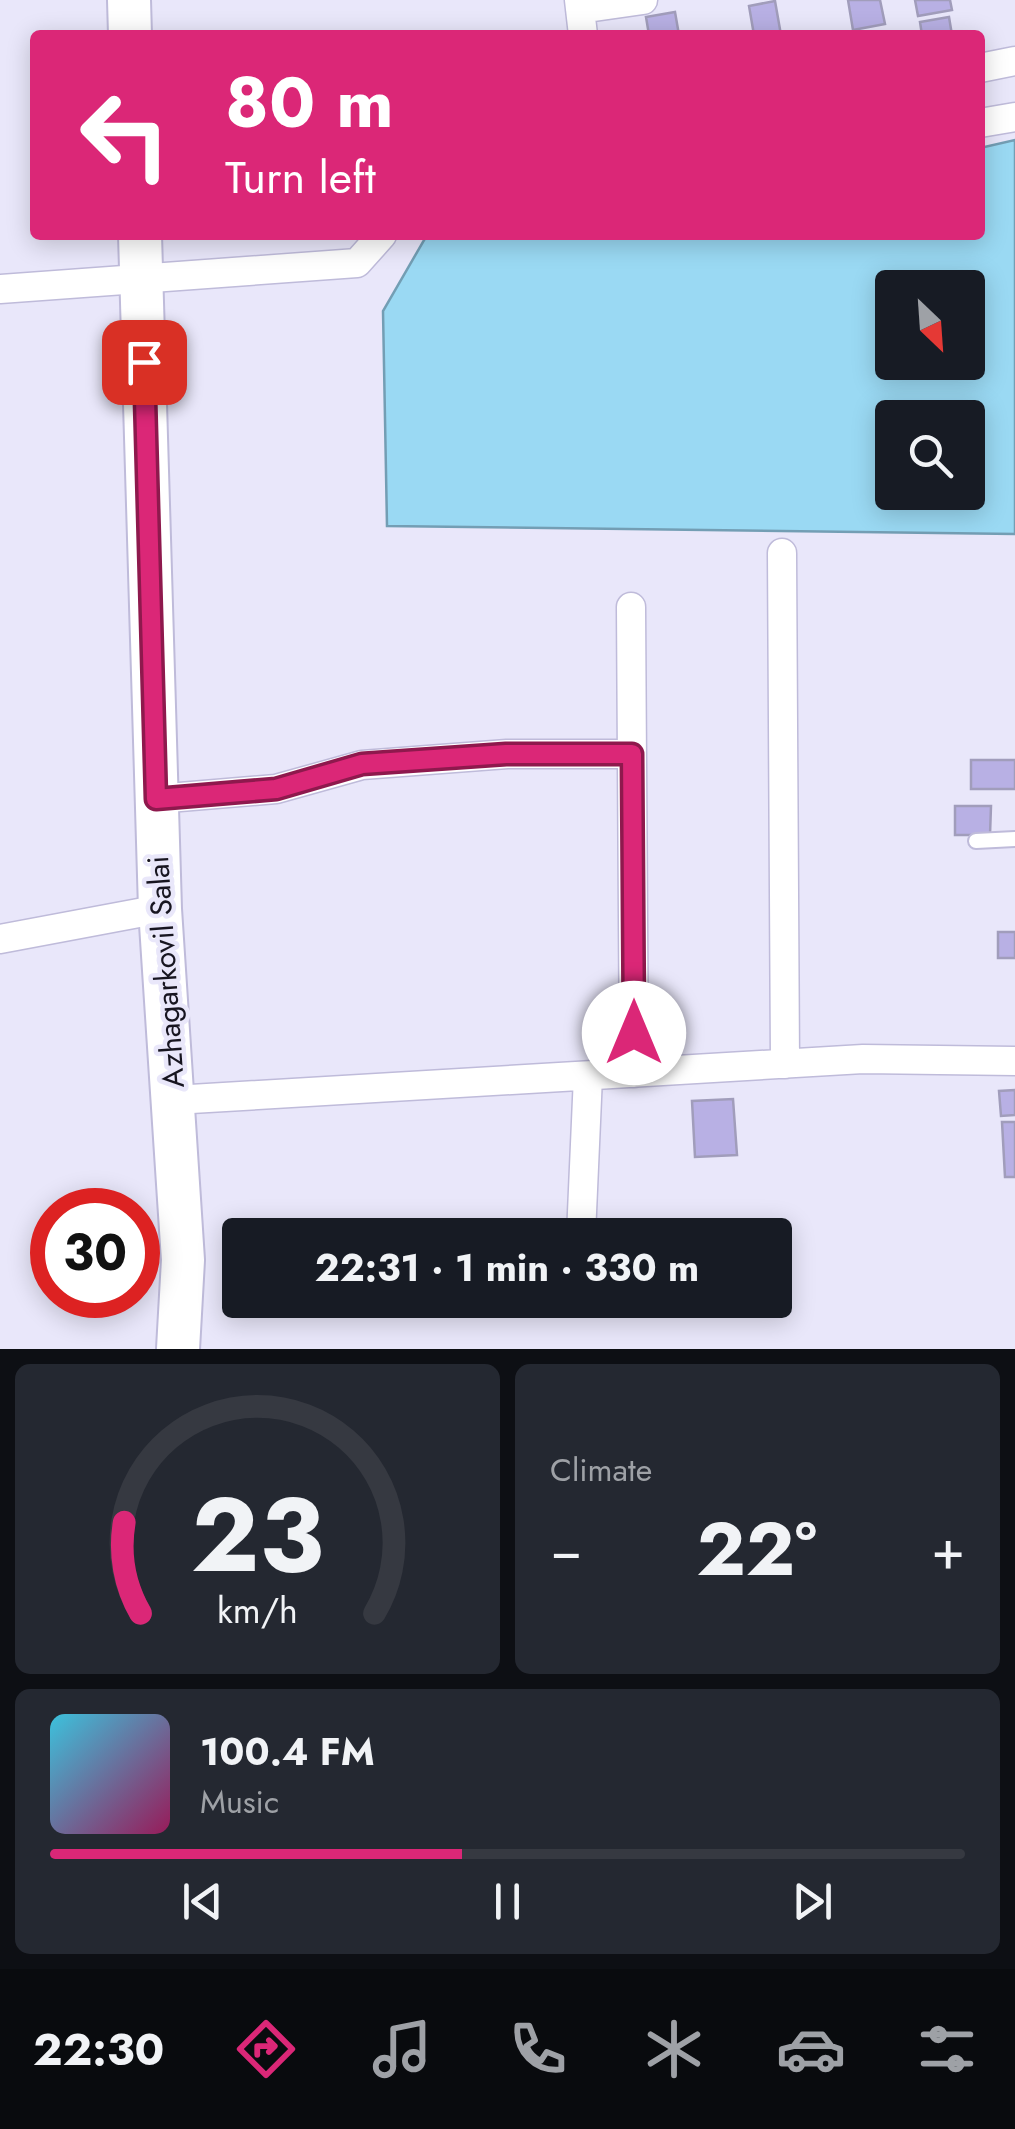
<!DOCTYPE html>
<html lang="en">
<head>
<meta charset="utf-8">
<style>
  :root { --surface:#171b24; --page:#242831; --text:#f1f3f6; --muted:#9ea1a6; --line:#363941; --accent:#db2777 }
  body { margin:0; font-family:Jost,sans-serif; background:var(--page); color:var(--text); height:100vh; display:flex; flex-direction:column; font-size:38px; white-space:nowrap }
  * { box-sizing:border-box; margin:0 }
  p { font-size:32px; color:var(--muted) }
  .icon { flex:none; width:55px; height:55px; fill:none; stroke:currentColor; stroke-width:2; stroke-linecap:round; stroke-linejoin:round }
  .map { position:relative; height:1349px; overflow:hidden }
  .sheet { display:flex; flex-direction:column; gap:15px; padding:15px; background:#0d0f14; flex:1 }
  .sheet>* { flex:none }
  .top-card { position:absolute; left:30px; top:30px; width:955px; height:210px; border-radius:10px; box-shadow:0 5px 25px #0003; background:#db2777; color:#fff; overflow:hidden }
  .needle { width:65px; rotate:155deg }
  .fabs { position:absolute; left:875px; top:270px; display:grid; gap:20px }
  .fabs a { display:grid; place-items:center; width:110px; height:110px; border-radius:10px; background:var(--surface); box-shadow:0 5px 25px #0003; font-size:50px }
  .speed { position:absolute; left:30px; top:1188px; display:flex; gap:20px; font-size:50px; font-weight:700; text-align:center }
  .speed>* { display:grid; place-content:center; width:130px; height:130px; border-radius:50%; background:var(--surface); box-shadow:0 5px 25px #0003; line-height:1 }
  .speed .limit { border:15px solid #d22; background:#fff; color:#111 }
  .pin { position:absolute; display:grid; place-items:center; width:85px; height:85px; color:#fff; margin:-42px; border-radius:20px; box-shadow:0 5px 15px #0006 }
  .me { position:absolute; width:110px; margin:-55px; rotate:0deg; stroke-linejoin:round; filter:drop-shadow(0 0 8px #0008) }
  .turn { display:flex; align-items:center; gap:35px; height:210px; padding:0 30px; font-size:45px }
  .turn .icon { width:130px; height:130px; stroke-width:2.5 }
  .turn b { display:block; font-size:70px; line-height:85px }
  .big { font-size:75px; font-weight:700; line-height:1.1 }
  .sheet .tile { flex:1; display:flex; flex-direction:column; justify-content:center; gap:15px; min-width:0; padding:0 35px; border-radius:15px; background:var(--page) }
  .sheet .dial { align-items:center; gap:0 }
  .dial svg { height:260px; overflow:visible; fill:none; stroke:var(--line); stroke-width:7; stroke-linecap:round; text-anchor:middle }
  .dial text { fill:var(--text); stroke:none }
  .song { display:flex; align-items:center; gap:30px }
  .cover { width:120px; height:120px; border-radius:15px; background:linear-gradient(135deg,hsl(190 70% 55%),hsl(330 70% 35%)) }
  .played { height:10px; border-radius:5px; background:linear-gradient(90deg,var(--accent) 45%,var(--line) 45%) }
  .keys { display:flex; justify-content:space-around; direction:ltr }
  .heat { display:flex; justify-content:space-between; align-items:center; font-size:55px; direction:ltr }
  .sheet .tiles { flex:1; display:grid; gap:15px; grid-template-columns:1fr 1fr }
  .tile:last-child { grid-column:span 2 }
  .trip { position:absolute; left:222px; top:1218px; width:570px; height:100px; border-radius:10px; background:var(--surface); box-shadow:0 5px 25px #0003; font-weight:700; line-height:100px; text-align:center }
  .dock { display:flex; height:160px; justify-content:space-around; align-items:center; background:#090b0e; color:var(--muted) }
  .dock .icon { width:70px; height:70px }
  .dock .active { color:var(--accent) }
  .dock b { font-size:45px; color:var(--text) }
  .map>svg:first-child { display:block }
  .water { fill:#9ad9f3; stroke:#739eb4; stroke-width:2.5; fill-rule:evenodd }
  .building { fill:#b8b0e4; stroke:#a19dbb; stroke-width:2.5 }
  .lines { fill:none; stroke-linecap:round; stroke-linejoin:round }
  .service-casing { stroke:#bfbbda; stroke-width:18 }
  .minor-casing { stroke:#bfbbda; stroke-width:31 }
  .primary-casing { stroke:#bfbbda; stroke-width:46 }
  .service { stroke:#fff; stroke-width:14 }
  .minor { stroke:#fff; stroke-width:28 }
  .primary { stroke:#fff; stroke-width:42 }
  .route-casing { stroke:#8e194d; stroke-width:25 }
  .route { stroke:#db2777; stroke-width:18 }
  .labels { text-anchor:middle; stroke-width:9; stroke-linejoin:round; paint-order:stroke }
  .street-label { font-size:30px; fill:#171520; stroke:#e9e7fa }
</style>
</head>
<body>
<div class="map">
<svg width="1015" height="1349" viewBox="0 0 1015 1349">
  <rect width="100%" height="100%" fill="#e9e7fa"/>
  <path class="water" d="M 1015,140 L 1015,534 L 387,526 L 383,311 L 427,235 L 980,235 L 980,148 ZM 892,288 L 968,288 L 968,362 L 892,362 ZM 892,418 L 968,418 L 968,492 L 892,492 Z"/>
  <path class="building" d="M 848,0 L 880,0 L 885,24 L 853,30 Z
    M 915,0 L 950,0 L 952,10 L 918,16 Z
    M 775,1 L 781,35 L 754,35 L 749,6 Z
    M 675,12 L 679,35 L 649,35 L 646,17 Z
    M 949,17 L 952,35 L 922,35 L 920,22 Z
    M 971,760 L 1015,760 L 1015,789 L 971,789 Z
    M 955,806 L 991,806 L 990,835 L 955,835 Z
    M 998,932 L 1015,932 L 1015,958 L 998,958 Z
    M 1015,1090 L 1015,1115 L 1001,1116 L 999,1091 Z
    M 733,1099 L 737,1155 L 695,1157 L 692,1101 Z
    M 1002,1122 L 1015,1122 L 1015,1177 L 1005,1177 Z"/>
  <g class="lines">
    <defs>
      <path id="service" d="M 976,841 L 1015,839"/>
      <path id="minor" d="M 579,0 L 583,35
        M 580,9 L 643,0
        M 980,68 L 1015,61
        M 980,123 L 1015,117
        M 0,289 L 357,263 L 382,235
        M 782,553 L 785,1064
        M 631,607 L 634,1073
        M 156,799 L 276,789 L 362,765 L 507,754 L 632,754
        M 0,939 L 160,909
        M 174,1100 L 863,1059 L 1015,1061
        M 581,1235 L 588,1076"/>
      <path id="primary" d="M 129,0 L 130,35
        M 140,235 L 160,909 L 183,1260 L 178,1349"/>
    </defs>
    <use href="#service" class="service-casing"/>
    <use href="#minor" class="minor-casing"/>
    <use href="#primary" class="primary-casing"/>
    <use href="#service" class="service"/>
    <use href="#minor" class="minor"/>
    <use href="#primary" class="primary"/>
  </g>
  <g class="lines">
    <defs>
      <path id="route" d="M 144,362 L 156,799 L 276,789 L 362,764 L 506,754 L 632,754 L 634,1033"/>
    </defs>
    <use href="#route" class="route-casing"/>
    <use href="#route" class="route"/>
  </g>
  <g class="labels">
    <g class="street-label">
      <text transform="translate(166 972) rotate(-94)" y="10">Azhagarkovil Salai</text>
    </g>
  </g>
</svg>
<div class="fabs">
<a><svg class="needle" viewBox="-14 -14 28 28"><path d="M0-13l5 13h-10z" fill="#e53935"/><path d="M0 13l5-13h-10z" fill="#9ea1a6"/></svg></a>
<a><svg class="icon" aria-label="search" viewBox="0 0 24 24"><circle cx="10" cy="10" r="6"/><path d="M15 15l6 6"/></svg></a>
</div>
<div class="speed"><div class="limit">30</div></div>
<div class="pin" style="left:144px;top:362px;background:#d93025"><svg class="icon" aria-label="arrive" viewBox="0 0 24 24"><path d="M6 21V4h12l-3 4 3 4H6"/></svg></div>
<svg class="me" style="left:634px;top:1033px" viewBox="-20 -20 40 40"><circle r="19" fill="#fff"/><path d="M0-13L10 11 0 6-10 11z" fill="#db2777"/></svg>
<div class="trip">22:31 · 1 min · 330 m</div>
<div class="top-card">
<div class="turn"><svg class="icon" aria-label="left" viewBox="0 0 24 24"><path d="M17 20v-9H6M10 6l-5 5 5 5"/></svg><div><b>80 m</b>Turn left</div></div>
</div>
</div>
<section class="sheet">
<div class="tiles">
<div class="tile dial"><svg viewBox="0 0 100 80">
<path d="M14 69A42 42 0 1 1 86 69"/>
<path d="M14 69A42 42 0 0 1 9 41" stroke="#db2777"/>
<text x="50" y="56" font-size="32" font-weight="700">23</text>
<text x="50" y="72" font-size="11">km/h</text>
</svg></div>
<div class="tile"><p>Climate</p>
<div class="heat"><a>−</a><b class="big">22°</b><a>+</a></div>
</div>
<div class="tile">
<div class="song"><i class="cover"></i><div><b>100.4 FM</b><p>Music</p></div></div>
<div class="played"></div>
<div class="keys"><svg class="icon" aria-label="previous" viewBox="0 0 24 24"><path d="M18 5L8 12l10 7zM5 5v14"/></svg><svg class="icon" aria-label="pause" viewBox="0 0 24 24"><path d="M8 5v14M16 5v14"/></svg><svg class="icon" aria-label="next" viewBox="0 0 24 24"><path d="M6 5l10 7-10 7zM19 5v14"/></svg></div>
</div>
</div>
</section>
<nav class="dock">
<b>22:30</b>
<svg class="icon active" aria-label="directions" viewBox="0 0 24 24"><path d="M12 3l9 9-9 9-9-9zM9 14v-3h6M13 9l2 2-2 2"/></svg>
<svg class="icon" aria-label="music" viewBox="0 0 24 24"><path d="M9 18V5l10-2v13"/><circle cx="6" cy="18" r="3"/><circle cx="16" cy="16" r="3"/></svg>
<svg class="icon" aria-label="phone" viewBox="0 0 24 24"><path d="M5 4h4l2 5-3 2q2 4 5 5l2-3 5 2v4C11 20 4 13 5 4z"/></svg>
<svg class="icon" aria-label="climate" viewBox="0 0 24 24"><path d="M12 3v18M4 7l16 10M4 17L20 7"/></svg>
<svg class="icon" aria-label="car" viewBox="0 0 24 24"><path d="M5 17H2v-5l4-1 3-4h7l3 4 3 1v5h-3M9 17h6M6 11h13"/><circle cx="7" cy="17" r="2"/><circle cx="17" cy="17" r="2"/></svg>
<svg class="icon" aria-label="filters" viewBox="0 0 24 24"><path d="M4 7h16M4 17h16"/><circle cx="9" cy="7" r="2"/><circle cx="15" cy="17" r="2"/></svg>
</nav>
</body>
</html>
